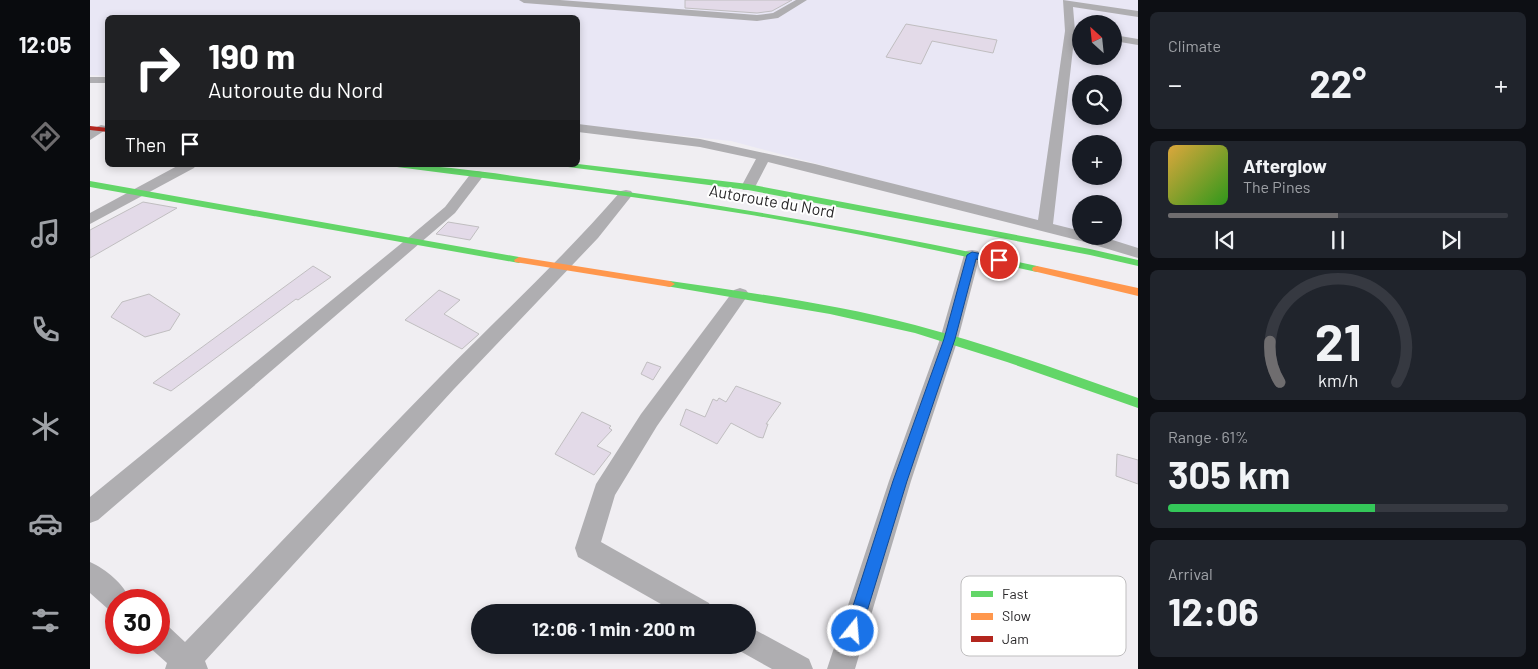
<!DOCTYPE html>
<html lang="en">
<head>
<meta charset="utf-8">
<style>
  :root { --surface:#171b24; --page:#20242c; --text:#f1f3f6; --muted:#9ea1a6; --line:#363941; --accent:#6f6d6f }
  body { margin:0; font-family:Barlow,sans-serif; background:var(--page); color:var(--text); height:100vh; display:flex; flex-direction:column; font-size:19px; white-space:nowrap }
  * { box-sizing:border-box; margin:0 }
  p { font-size:16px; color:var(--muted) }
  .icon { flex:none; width:28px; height:28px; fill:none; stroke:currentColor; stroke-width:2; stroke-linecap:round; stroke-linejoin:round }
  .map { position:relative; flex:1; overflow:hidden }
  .details { display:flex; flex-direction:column; gap:12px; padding:12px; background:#0d0f14; width:400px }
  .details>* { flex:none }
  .guide { position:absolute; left:15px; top:15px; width:475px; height:152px; border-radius:8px; box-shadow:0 2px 8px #0003; background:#202124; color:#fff; overflow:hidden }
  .needle { width:32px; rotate:333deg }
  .tools { position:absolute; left:982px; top:15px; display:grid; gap:10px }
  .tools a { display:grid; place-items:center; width:50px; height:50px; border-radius:50%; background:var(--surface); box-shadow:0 2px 8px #0003; font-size:25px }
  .speed { position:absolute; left:15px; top:589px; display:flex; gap:10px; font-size:25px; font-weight:700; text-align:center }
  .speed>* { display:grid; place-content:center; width:65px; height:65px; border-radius:50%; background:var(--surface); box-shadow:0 2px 8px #0003; line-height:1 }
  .speed .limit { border:8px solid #d22; background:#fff; color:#111 }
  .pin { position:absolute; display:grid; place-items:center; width:42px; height:42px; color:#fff; margin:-21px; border:2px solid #fff; border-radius:50%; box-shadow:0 1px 5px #0007 }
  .me { position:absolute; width:55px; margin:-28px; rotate:17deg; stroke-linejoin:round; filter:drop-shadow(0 0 4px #0008) }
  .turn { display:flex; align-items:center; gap:18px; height:105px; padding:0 20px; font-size:22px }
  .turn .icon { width:65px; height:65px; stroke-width:2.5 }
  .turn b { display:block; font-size:35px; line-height:42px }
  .then { display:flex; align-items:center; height:48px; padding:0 20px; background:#0003; gap:10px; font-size:19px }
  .big { font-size:38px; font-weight:700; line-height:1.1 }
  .details .card { flex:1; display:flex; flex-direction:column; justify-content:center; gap:8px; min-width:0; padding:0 18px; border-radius:8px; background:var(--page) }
  .details .dial { align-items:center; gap:0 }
  .dial svg { height:130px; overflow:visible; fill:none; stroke:var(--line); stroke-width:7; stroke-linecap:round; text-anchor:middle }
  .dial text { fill:var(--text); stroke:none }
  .song { display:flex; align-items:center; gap:15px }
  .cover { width:60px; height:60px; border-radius:8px; background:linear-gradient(135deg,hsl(40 70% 55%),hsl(110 70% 35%)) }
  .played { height:5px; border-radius:2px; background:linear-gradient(90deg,var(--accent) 50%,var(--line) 50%) }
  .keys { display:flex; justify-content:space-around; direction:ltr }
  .heat { display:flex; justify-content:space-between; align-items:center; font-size:28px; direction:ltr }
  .charge { height:8px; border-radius:4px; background:linear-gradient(90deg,#34c759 61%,var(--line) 0) }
  .trip { position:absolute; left:381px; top:604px; width:285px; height:50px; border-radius:25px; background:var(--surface); box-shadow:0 2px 8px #0003; font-weight:700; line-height:50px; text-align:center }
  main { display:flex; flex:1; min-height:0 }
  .menu { display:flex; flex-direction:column; width:90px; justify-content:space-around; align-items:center; background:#090b0e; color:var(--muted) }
  .menu .icon { width:35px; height:35px }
  .menu .on { color:var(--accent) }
  .menu b { font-size:22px; color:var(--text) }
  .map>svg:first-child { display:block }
  .industrial { fill:#e9e7f5; fill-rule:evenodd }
  .building { fill:#e3dae8; stroke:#c0bec0 }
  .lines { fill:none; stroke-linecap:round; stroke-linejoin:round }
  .street { fill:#afaeb1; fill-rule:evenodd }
  .fast { fill:#63d668; fill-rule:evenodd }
  .slow { fill:#ff974d; fill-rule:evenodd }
  .jam { fill:#b3261e; fill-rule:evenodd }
  .route { fill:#1a73e8; stroke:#114b97 }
  .labels { text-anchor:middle; stroke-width:4; stroke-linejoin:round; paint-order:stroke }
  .street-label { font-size:16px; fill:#292729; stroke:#fff }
  .key { fill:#fff; stroke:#bfbebf; stroke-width:1 }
  .key-label { font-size:14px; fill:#292729 }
</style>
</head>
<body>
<main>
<nav class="menu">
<b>12:05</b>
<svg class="icon on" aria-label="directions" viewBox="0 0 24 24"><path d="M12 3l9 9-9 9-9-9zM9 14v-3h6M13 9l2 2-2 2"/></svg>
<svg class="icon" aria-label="music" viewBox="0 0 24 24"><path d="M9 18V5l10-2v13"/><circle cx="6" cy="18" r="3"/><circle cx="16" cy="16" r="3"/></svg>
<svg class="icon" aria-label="phone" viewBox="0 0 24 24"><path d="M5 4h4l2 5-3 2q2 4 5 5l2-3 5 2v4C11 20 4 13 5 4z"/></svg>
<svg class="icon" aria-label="climate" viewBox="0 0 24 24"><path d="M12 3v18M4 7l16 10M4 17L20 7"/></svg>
<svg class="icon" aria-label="car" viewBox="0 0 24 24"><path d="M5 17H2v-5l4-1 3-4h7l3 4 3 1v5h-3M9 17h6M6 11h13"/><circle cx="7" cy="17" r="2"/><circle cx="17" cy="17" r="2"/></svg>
<svg class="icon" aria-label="filters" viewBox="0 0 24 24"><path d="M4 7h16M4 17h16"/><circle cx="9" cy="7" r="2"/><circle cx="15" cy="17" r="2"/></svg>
</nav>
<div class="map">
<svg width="1048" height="669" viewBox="0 0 1048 669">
  <rect width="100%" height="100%" fill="#f0eef2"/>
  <path class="industrial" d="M 0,0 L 1048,0 L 1048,249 L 1000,236 L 1024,236 L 1024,204 L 991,204 L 991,234 L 641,141 L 488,125 L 488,18 L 18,18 L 17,76 L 0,75 ZM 991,24 L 1024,24 L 1024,56 L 991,56 ZM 991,84 L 1024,84 L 1024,116 L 991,116 ZM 991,144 L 1024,144 L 1024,176 L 991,176 Z"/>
  <path class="building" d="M 595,0 L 702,0 L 682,11 L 667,13 L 595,8 Z
    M 816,24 L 907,40 L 903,53 L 842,41 L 831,64 L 796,57 Z
    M 53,202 L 87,208 L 0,258 L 0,230 Z
    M 358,222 L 389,227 L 380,240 L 346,234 Z
    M 223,266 L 241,277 L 208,300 L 206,299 L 81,391 L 63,383 Z
    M 349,290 L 370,300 L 354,314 L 389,334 L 372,349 L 315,320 Z
    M 59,294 L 90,314 L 80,330 L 55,337 L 21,317 L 32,302 Z
    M 557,362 L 571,367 L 563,380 L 551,374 Z
    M 646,386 L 691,403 L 676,424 L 678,424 L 673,438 L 668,437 L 641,423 L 627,444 L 590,425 L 596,409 L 615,417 L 623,399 L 627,401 L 629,398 L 636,402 Z
    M 492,412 L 521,426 L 519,428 L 522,430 L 507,446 L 521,453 L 504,475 L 465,454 Z
    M 1027,454 L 1048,460 L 1048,484 L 1026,476 Z"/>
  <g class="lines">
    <path class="street" d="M 429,0 L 470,0 L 667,15 L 683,13 L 706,0 L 717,0 L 688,18 L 667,21 L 434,3 Z
      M 973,0 L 1048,11 L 1048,17 L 983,7 L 985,31 L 963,224 L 991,231 L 991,236 L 1010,236 L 1048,248 L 1048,258 L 991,241 L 678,162 L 665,187 L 663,190 L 653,190 L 651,187 L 666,159 L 610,147 L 488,132 L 488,124 L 610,139 L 725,164 L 948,220 L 975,31 Z
      M 1024,35 L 1048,39 L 1048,45 L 1024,41 Z
      M 0,77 L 18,77 L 18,83 L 0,83 Z
      M 11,125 L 16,126 L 17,129 L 0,140 L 0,130 Z
      M 89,165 L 106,165 L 104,168 L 0,224 L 0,213 Z
      M 387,171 L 392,172 L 394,175 L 365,213 L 8,520 L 0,523 L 0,497 L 318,238 L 355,207 L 382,172 Z
      M 536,190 L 541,191 L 543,194 L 508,238 L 364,389 L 115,661 L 118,669 L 75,669 L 77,663 L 59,647 L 58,642 L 69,642 L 69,623 L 79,627 L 95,642 C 180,554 264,465 349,378 C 410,316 474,257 531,191 Z
      M 882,250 L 888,251 L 890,255 L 868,339 L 821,481 L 765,669 L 737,669 L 799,481 L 850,339 L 874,255 L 876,251 Z
      M 650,288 L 656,290 L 659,294 L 656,298 L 567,426 L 525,495 L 511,542 L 619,603 L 623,612 L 585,612 L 488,557 L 485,548 L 506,484 L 551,414 L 644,290 Z
      M 0,562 C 16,569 34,584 40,600 L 26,600 L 26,613 L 18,609 L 0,593 Z
      M 658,626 L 719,659 L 723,669 L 682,669 L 648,650 L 646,645 L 658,645 Z"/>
    <path class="fast" d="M 488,164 L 658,184 L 1000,249 L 1048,260 L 1048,266 L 1000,255 L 658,190 L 478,167 L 474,165 Z
      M 303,165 C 366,165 432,178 494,186 C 646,206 797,234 947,266 L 952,269 L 947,272 C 850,251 753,230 655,214 C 539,195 423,182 307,167 Z
      M 0,181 L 429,257 L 434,260 L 429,263 L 0,187 Z
      M 580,281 C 662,293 745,304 825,325 C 901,345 974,372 1048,398 L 1048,408 L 917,362 L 825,333 L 740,314 L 576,286 L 575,284 L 576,282 Z"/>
    <path class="slow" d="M 429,257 L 580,281 L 585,284 L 580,287 L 425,262 L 424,260 Z
      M 947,266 L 1048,288 L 1048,296 L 943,271 L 942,269 L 943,267 Z"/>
    <path class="jam" d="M 0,126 L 18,128 L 18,132 L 0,130 Z"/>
  </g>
  <path class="route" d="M 882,252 L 909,257 L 914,260 L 909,264 L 886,259 L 865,339 L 817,481 L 771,631 L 769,637 L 763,640 L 757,637 L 755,631 L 803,481 L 854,339 L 877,255 Z"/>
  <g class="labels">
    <g class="street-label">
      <text transform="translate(682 201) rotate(10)" y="6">Autoroute du Nord</text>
    </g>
  </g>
  <rect x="871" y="576" width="165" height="80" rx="8" class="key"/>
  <rect x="881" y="591" width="22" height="6" fill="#63d668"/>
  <rect x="881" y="613" width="22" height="7" fill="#ff974d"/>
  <rect x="881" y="636" width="22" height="6" fill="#b3261e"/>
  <g class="key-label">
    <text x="912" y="599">Fast</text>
    <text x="912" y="621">Slow</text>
    <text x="912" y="644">Jam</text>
  </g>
</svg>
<div class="tools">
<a><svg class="needle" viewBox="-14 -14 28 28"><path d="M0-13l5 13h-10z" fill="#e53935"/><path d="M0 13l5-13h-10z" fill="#9ea1a6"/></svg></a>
<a><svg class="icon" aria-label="search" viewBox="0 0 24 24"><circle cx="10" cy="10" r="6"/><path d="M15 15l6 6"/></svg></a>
<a>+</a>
<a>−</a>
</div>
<div class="speed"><div class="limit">30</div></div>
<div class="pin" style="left:909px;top:260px;background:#d93025"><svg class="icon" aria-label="arrive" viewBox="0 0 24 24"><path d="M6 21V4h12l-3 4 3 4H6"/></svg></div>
<svg class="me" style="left:763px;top:631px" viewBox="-20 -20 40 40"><circle r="17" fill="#1a73e8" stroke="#fff" stroke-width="3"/><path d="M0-11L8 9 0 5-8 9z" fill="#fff"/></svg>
<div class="trip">12:06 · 1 min · 200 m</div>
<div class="guide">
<div class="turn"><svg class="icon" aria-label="right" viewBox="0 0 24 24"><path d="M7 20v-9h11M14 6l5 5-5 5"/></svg><div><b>190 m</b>Autoroute du Nord</div></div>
<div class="then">Then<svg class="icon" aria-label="arrive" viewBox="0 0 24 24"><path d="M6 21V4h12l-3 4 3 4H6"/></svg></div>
</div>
</div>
<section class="details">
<div class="card"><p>Climate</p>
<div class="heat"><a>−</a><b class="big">22°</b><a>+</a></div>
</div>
<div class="card">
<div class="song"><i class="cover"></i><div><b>Afterglow</b><p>The Pines</p></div></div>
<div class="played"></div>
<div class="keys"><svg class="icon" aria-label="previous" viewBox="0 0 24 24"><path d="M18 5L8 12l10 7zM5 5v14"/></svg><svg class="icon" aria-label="pause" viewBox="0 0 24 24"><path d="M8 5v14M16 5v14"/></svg><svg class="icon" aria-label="next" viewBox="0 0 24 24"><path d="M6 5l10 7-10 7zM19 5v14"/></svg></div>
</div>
<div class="card dial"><svg viewBox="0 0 100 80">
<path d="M14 69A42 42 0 1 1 86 69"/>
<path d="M14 69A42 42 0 0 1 8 44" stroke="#6f6d6f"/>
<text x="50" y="56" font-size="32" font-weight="700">21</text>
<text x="50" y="72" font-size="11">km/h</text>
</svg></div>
<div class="card"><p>Range · 61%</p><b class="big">305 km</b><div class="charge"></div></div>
<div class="card"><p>Arrival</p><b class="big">12:06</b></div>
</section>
</main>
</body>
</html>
